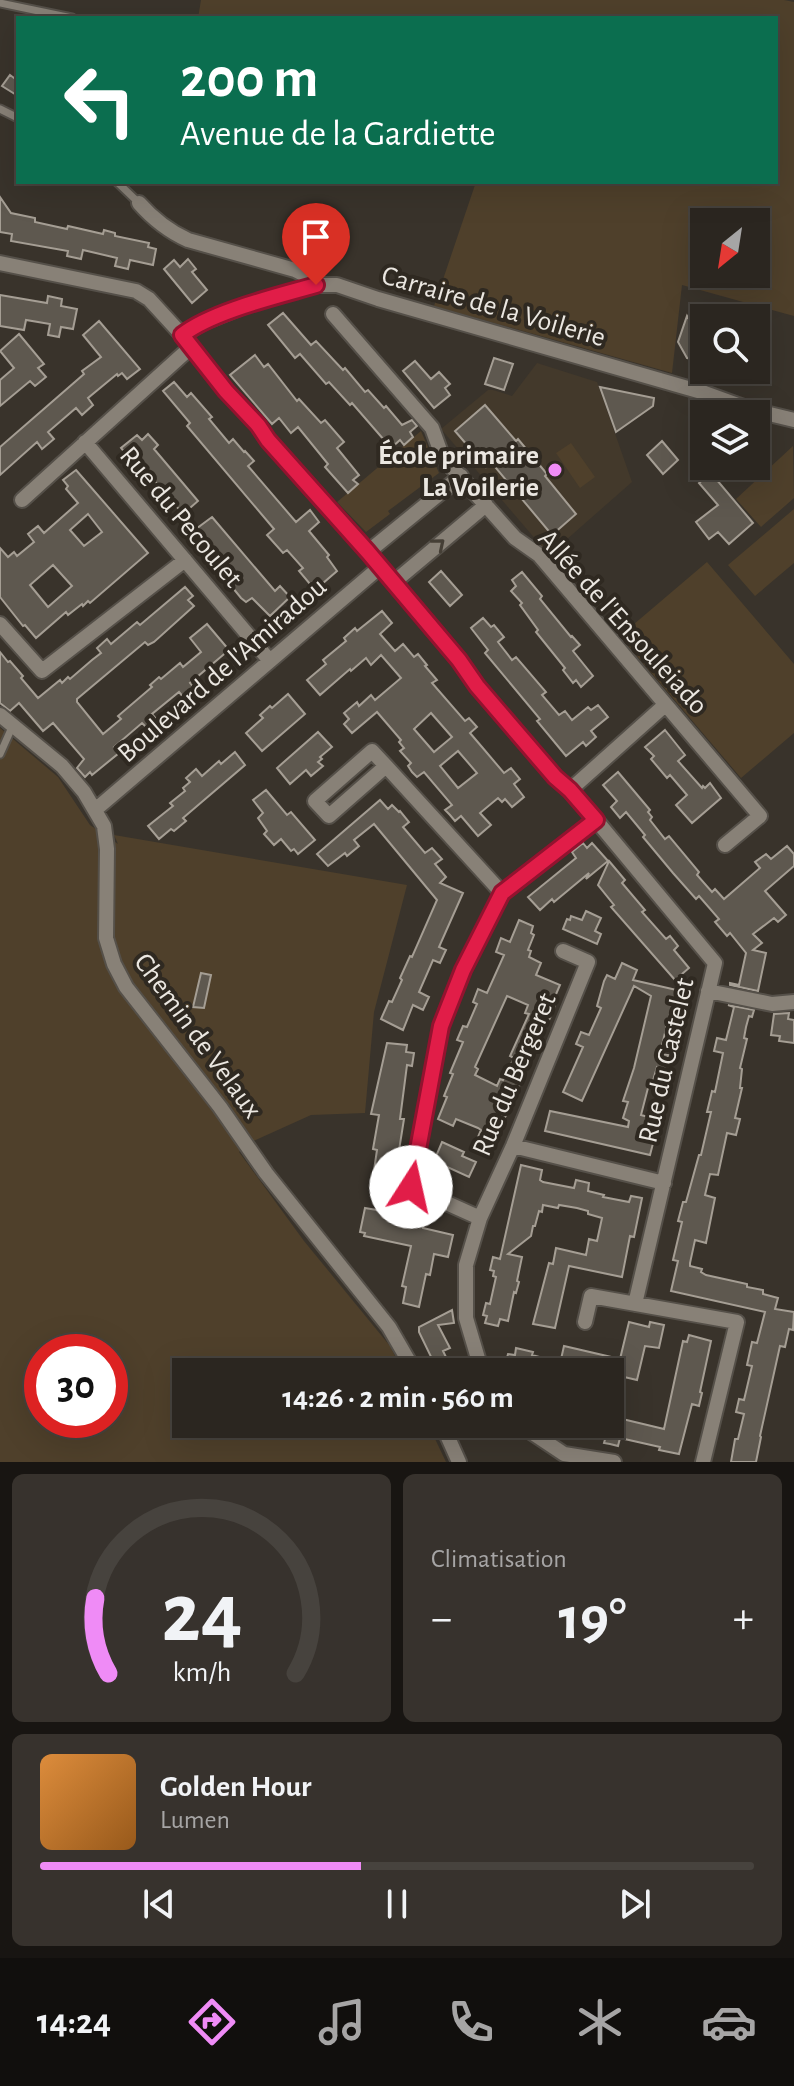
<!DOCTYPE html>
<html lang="fr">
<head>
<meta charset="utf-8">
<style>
  :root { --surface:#2b2620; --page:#37322d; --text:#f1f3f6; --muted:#a6a5a5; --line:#47433e; --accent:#ef8bf6 }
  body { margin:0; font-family:"Alegreya Sans",sans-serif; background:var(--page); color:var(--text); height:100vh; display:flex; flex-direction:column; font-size:30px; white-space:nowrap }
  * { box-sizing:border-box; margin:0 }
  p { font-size:26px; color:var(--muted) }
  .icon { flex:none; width:44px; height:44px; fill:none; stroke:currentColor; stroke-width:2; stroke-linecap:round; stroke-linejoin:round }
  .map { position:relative; height:1462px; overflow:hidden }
  .side { display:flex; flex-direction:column; gap:12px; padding:12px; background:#181512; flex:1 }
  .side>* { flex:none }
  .guide { position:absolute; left:16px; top:16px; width:762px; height:168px; border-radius:0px; box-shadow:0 8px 32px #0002,0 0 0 2px var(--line); background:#0b6e4f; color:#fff; overflow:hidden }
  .needle { width:52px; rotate:210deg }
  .controls { position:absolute; left:690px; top:208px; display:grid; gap:16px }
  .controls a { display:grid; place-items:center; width:80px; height:80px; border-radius:0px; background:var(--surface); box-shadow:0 8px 32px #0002,0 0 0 2px var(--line); font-size:40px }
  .speed { position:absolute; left:24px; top:1334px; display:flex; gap:16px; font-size:40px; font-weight:700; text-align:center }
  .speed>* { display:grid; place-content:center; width:104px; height:104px; border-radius:50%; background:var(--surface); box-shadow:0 8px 32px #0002,0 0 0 2px var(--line); line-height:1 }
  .speed .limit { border:12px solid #d22; background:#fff; color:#111 }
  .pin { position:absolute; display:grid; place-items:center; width:68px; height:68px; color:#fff; margin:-82px -34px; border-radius:50% 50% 50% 0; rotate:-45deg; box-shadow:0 0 8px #0007 }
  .pin .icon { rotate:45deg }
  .me { position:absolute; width:88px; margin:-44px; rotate:10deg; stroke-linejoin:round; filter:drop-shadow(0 0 6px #0008) }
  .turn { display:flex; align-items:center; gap:28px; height:168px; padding:0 32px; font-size:36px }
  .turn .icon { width:104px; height:104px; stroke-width:2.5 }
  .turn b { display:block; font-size:56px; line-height:68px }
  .big { font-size:60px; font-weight:600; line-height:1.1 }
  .side .tile { flex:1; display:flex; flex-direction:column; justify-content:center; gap:12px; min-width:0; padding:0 28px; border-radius:12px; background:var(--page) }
  .side .dial { align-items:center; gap:0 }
  .dial svg { height:208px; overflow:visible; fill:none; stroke:var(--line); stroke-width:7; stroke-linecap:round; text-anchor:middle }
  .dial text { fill:var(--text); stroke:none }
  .song { display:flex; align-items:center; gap:24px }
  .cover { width:96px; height:96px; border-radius:12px; background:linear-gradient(135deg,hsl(30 70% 55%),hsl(30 70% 35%)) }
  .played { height:8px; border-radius:4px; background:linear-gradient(90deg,var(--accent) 45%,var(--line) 45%) }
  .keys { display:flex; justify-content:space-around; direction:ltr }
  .heat { display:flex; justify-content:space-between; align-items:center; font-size:44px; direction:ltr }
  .side .tiles { flex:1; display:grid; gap:12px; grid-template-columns:1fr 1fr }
  .tile:last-child { grid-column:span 2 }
  .trip { position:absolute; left:172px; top:1358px; width:452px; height:80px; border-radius:0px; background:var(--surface); box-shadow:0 8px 32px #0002,0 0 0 2px var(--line); font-weight:600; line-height:80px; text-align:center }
  .dock { display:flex; height:128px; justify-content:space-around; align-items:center; background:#110f0d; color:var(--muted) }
  .dock .icon { width:56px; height:56px }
  .dock .on { color:var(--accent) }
  .dock b { font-size:36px; color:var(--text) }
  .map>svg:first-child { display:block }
  .built { fill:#43392b }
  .green { fill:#4f402b; fill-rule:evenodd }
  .building { fill:#5e584f; stroke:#a59e94; stroke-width:2; fill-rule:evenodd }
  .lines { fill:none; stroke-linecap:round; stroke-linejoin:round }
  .lane-casing { stroke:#555049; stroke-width:11 }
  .street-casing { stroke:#555049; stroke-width:18 }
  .lane { stroke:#888177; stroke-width:7 }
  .street { stroke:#888177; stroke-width:14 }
  .oneway { stroke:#453f36 }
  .route-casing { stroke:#92132f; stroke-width:20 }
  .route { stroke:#e11d48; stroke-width:14 }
  .poi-dot { fill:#ef8bf6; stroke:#2f2921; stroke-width:3 }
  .labels { text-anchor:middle; stroke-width:8; stroke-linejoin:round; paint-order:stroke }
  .street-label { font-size:28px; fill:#ebe7e1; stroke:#2f2921 }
  .poi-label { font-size:28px; font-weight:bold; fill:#ebe7e1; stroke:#2f2921; text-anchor:end }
</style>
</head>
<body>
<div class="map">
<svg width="794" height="1462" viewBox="0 0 794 1462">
  <rect width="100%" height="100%" fill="#39332b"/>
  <path class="built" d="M 537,363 L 597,382 L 632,482 L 549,555 L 441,429 L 488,390 L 493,390 L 512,396 Z"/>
  <path class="green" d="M 201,0 L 784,0 L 794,2 L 794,316 L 682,285 L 672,373 L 434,306 L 476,182 L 776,182 L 776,18 L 198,18 ZM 704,222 L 756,222 L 756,274 L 704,274 Z
    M 421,431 L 439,473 L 388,511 L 390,514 L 366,532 L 337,502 Z
    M 571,443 L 595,477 L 580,488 L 556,453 Z
    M 793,446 L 794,498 L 761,527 L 736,499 Z
    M 794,509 L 794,563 L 755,596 L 728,565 Z
    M 707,562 L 794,664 L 794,733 L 741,778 L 620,636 Z
    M 0,728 L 58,777 L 90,825 L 118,844 L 114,835 L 407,885 L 374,1012 L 365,1113 L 311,1115 L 249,1143 L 239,1152 L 304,1241 L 390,1346 L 403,1372 L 186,1372 L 186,1424 L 428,1424 L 446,1462 L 0,1462 ZM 42,1352 L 110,1352 L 110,1420 L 42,1420 Z"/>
  <path class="building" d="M 10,75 L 18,81 L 18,96 L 2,86 Z
    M 0,197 L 11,213 L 35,218 L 35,222 L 67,229 L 68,226 L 103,234 L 104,230 L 115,233 L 115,236 L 149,243 L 148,247 L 156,249 L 153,265 L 130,260 L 128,269 L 115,266 L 117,258 L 83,250 L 81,259 L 67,256 L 68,251 L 11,241 L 12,234 L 0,232 Z
    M 188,259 L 196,269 L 192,272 L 207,290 L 192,303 L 164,269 L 174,260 L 180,267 Z
    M 0,295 L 47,303 L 48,296 L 62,299 L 61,306 L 77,309 L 73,329 L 61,327 L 59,337 L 48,335 L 50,324 L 26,320 L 24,330 L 0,326 Z
    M 283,313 L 311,345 L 316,341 L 343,370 L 345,368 L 365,392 L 368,390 L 384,408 L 386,406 L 402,425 L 412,420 L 417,426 L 410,432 L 413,437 L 404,445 L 400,440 L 391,448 L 352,403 L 350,405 L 329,382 L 326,384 L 300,354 L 295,358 L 268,325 Z
    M 704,315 L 704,361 L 687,358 L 678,342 L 687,316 L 691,323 Z
    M 99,321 L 140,369 L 127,379 L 122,373 L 118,376 L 117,374 L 88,398 L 93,405 L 82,415 L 76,408 L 48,432 L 54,439 L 42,449 L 37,442 L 0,475 L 0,447 L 84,374 L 82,371 L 101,357 L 83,335 Z
    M 19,334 L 44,364 L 38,368 L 46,377 L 35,386 L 30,381 L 0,406 L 0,380 L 14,368 L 0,351 Z
    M 255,355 L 264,367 L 268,364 L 297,401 L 299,399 L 321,423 L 325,420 L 344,442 L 337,448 L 359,475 L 353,480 L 358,484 L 348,493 L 325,467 L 328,464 L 298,427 L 291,433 L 279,418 L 272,424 L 230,375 Z
    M 494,358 L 513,364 L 504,390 L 485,384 Z
    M 415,361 L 431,379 L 439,372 L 450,384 L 445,388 L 450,395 L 434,408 L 403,371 Z
    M 174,382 L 187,397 L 191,393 L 212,417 L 209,419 L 229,443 L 233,439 L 244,452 L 245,451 L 254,461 L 248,466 L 296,522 L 310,510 L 319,522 L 309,531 L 329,555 L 327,557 L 337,571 L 315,590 L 299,571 L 303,568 L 287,550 L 283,553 L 267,535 L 274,529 L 187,426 L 190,423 L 163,391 Z
    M 600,387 L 654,398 L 653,406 L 616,432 Z
    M 485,405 L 516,441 L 518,439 L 547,474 L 545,476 L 576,514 L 552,535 L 491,462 L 486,467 L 455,431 Z
    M 148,434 L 158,445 L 154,449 L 198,501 L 183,514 L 144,469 L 141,472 L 121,448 L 137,435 L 142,440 Z
    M 662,441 L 678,460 L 663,474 L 647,455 Z
    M 76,470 L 148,553 L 90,603 L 88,601 L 83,606 L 82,604 L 68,615 L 66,612 L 36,638 L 25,625 L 23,626 L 0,597 L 0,548 L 8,557 L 14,552 L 17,556 L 34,542 L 28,534 L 38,526 L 44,533 L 78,503 L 66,489 L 68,486 L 63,480 ZM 88,514 L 102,532 L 84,546 L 70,530 ZM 53,565 L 72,586 L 48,607 L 30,585 Z
    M 711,473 L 753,523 L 729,544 L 718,532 L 709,539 L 696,522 L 718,505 L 699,483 Z
    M 212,517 L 275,591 L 280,586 L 290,597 L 270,616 L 252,598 L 246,602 L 241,598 L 201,549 L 205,546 L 199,539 L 202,536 L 196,529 Z
    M 441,571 L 462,595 L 450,606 L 429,582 Z
    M 522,572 L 542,596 L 540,599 L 571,637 L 572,636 L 580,645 L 573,651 L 593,676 L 581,687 L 576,680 L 573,683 L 563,670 L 565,668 L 536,632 L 538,630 L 520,605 L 522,603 L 511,591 L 516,586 L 512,580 Z
    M 185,587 L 193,596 L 188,600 L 194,606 L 154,642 L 148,645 L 145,642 L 77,699 L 77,702 L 103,734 L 121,719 L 118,716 L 152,687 L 150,685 L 159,677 L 161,679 L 180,663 L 183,667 L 201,652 L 190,638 L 207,624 L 229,650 L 190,683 L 194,688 L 184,698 L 179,692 L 152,714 L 157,720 L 147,728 L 142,723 L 114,747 L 119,753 L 92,775 L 90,772 L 85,777 L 77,768 L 84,759 L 53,723 L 43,731 L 19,703 L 10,711 L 0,703 L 0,652 L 8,662 L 10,661 L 23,676 L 21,678 L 38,698 L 60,680 L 62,683 L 68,677 L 70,679 L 92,660 L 101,653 L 97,648 L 107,639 L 111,644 L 137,622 L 140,625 Z
    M 382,611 L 392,623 L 380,634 L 395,651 L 403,644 L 414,657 L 418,654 L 427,665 L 425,666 L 437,680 L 432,683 L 465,721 L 469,718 L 477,727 L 470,733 L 482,747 L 504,773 L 511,768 L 520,779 L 514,784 L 524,797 L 512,807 L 505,799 L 502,802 L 498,798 L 480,813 L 491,825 L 478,836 L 461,816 L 455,821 L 450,815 L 445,810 L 452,805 L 424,772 L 417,777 L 412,772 L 408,766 L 411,763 L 400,751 L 404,748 L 399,742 L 401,740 L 377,712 L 352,733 L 344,724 L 349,719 L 344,713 L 357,702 L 359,706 L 371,695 L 375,700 L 401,678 L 381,655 L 371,665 L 366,658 L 351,671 L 350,669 L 320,695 L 307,680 L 326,664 L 323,660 L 346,641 L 344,638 L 355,628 L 357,631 ZM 431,713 L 452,737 L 434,752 L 414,729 ZM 458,751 L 477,773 L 458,788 L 440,766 Z
    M 483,618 L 491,627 L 494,625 L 504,637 L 498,642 L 512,660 L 516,657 L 546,692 L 542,695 L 559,715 L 565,711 L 572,720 L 588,707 L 591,710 L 598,705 L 608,717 L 591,731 L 596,737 L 586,746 L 583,742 L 566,756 L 537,721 L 540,719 L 485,653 L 488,650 L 471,628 Z
    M 288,694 L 305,714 L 262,751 L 246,733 L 263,718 L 260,715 L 270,706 L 272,708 Z
    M 665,730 L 685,755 L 678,761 L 702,788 L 703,786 L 705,788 L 710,783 L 721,798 L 692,823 L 676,805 L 687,795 L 670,775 L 667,778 L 651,759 L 654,756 L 645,747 Z
    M 318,732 L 332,747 L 320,757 L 322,759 L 318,762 L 323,766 L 311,776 L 306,770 L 290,784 L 277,768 Z
    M 235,752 L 245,765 L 183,818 L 186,821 L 174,831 L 171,829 L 159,839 L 148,826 L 173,806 L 170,803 L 185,791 L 183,788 L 190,782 L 186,778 L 196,769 L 202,776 L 219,761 L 221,764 Z
    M 618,772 L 650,810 L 648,812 L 652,817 L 650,820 L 665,839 L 669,836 L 699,872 L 697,875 L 712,892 L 715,889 L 724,899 L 760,868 L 755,862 L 766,854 L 771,859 L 787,846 L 794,854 L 794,866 L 765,891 L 786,915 L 778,922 L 774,918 L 753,934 L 762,943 L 753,950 L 766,953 L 758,991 L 730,985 L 730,983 L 739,985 L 746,953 L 730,933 L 727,936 L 715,922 L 719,919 L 699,896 L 696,899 L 673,873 L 643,837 L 645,835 L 626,812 L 620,818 L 611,807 L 617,801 L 603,785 Z
    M 266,790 L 287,815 L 291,812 L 315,840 L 298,854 L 294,849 L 291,851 L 281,839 L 274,845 L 264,834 L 267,831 L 258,818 L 263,813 L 253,800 Z
    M 380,800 L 388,809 L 392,805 L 399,812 L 400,811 L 409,822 L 403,827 L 425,853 L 432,848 L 442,859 L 435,864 L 446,877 L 440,883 L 463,893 L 439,947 L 446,950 L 440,963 L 433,960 L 419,992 L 429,997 L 423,1010 L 413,1005 L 403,1030 L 381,1019 L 389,1001 L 392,1002 L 402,980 L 400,978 L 410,956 L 412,957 L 437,900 L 374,824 L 354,840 L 359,846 L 347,856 L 345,853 L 328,866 L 317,854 Z
    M 583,843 L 587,848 L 592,843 L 608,861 L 586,879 L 589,873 L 554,902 L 552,899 L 540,910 L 528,897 L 576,858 L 572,852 Z
    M 609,861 L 625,880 L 622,883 L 645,910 L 642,912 L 666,939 L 670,936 L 678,946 L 674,950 L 689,968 L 675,980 L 611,907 L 614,905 L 598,885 Z
    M 586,911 L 601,918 L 595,931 L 601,934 L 597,944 L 563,929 L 567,919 L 570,920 L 571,916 L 582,920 Z
    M 519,920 L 533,926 L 531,933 L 534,935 L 528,950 L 531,951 L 529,957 L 541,963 L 536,975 L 560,985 L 553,1001 L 555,1002 L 554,1009 L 493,1144 L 478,1137 L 481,1130 L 478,1128 L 456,1119 L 453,1126 L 438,1119 L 447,1097 L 444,1096 L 453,1074 L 450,1073 L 463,1042 L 457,1040 L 463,1026 L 467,1027 L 477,1004 L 473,1002 L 478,989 L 487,993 L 504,955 L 496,952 L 501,938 L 510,942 ZM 507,996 L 528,1005 L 525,1013 L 529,1014 L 510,1056 L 514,1058 L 503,1080 L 500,1079 L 497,1086 L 475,1075 L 478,1069 L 475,1067 Z
    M 622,963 L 637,970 L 633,980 L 681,991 L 677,1008 L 681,1009 L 678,1023 L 668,1020 L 660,1054 L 668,1055 L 664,1069 L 657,1067 L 652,1084 L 649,1084 L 641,1115 L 659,1120 L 650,1155 L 545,1131 L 550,1111 L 628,1127 L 629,1121 L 623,1118 L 628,1102 L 623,1101 L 634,1068 L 651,996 L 634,986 L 582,1101 L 563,1092 L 583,1047 L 576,1044 L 581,1032 L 589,1035 L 601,1008 L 597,1006 L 604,981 L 607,975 L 615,979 Z
    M 201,973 L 211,975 L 204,1008 L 193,1007 Z
    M 728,1005 L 754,1010 L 752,1017 L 749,1016 L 746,1027 L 744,1038 L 747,1039 L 740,1068 L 742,1069 L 740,1088 L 742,1088 L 735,1118 L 740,1119 L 736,1135 L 727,1133 L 718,1175 L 710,1174 L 705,1195 L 715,1198 L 706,1243 L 695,1240 L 690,1263 L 690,1266 L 702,1269 L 701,1272 L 706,1275 L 747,1284 L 747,1287 L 763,1290 L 763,1294 L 778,1298 L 775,1309 L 794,1312 L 793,1330 L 789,1329 L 785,1347 L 780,1346 L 760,1436 L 761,1437 L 756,1462 L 731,1462 L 735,1439 L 738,1439 L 744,1414 L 736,1412 L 739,1399 L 744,1400 L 752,1366 L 747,1365 L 752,1342 L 757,1343 L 765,1312 L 671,1291 L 678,1261 L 673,1260 L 682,1222 L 678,1221 L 683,1202 L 686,1202 L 699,1155 L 701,1155 L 711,1112 L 707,1112 L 712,1091 L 715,1092 L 723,1053 L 714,1051 L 717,1038 L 726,1040 L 734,1007 Z
    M 789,1013 L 788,1019 L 794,1020 L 794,1043 L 779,1041 L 780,1036 L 771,1035 L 774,1014 Z
    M 387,1043 L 407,1045 L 406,1052 L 414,1053 L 412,1066 L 407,1065 L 400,1119 L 404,1119 L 393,1188 L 372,1184 L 377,1150 L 373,1149 L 379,1115 L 371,1114 Z
    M 442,1142 L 464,1152 L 462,1156 L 476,1162 L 469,1177 L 434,1161 Z
    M 521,1165 L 542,1170 L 540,1180 L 543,1182 L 574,1188 L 576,1180 L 589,1183 L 588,1191 L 604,1195 L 603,1197 L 629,1202 L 631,1196 L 642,1198 L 634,1237 L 630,1236 L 622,1277 L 569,1266 L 555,1328 L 533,1324 L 549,1263 L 553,1264 L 556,1248 L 586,1255 L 589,1239 L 597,1241 L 602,1218 L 588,1214 L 588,1211 L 577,1208 L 559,1205 L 558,1208 L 543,1205 L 542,1212 L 539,1211 L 535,1226 L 533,1226 L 531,1236 L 508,1254 L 522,1257 L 517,1281 L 519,1282 L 516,1293 L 514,1292 L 508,1321 L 500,1319 L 498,1326 L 485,1323 L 487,1316 L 483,1315 L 486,1303 L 490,1304 L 496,1277 L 493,1276 L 494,1271 L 490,1270 L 493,1257 L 500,1259 Z
    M 365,1208 L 395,1213 L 395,1210 L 409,1213 L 407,1220 L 424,1224 L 423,1228 L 453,1235 L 448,1257 L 434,1254 L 430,1275 L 426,1274 L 419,1307 L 403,1303 L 406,1287 L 402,1286 L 411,1246 L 364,1236 L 365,1233 L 360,1232 Z
    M 452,1310 L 454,1323 L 438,1325 L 450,1348 L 443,1351 L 446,1357 L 434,1363 L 419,1332 L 419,1327 Z
    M 629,1322 L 649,1327 L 650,1322 L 664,1325 L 659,1348 L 645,1346 L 637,1380 L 620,1376 L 620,1380 L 610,1378 L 610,1372 L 584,1372 L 573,1369 L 572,1371 L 559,1368 L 564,1346 L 620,1359 Z
    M 689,1335 L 711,1341 L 700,1392 L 702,1393 L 699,1406 L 692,1404 L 679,1454 L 659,1450 L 660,1447 L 620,1438 L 618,1446 L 610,1444 L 604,1443 L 606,1436 L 576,1428 L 576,1424 L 610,1424 L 610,1416 L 664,1429 L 683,1341 L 687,1342 Z
    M 516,1348 L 533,1352 L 532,1355 L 543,1358 L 539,1372 L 505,1365 L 508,1354 L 515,1355 Z"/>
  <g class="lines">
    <defs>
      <path id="lane" d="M 0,3 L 72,18
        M 0,109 L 18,118
        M 117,182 L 139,203
        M 0,754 L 13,725"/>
      <path id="street" d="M 139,203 C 154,220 168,231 188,240 L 295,270 L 307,276 L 316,285
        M 0,263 L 136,291 L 149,299 L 182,335 L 226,391 L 258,425 L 268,440 L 368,552 L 459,660 L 477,686 L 555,777 L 570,790 L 596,820 L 715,963 L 635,1304
        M 333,314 L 432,428 L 441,453 L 448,463 L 515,538 L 539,555 L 760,816 L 725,845
        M 182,335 L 202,323 L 247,305 L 316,285 L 337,285 L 378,299 L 705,393 L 749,409 L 794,420
        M 85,442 L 270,661
        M 22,500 L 191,347
        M 368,552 L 461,476
        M 393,583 L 486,505
        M 0,624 L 42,671 L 185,560
        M 0,715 L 62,766 L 84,792 L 104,826 L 107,849 L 106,938 L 114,964 L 126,987 L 220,1107 L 266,1173 L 389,1327 L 415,1372
        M 386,766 L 329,816 L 315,801 L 372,751 L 386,766 L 502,893
        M 570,790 L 665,705
        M 95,810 L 380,567
        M 708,991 L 772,1004 L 794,1002
        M 513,1146 L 664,1183
        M 480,1218 L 411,1187 L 441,1026 L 463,970 L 502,893 L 596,820
        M 585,1322 L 591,1296 L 737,1322 L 703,1462
        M 482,1372 L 466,1318 L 466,1265 L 480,1218 L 513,1146 L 588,962 L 563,951
        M 442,1424 L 459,1462
        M 519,1424 L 564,1454 L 614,1462"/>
    </defs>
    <use href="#lane" class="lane-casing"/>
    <use href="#street" class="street-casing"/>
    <use href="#lane" class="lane"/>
    <use href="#street" class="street"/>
  </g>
  <defs><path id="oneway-chevron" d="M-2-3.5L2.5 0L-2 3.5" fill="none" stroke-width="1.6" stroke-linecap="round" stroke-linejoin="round" transform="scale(2)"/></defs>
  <use class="oneway" href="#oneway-chevron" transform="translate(439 544) rotate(-40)"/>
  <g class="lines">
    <defs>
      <path id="route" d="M 316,285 C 278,296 213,311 182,335 L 226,391 L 258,425 L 268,440 L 368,552 L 459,660 L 477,686 L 555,777 L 570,790 L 596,820 L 502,893 L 463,970 L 441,1026 L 411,1187"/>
    </defs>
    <use href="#route" class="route-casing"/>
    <use href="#route" class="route"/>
  </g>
  <circle class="poi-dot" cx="555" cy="470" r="8"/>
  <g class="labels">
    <g class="street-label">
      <text transform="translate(494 305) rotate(16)" y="10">Carraire de la Voilerie</text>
      <text transform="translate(182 516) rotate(50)" y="10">Rue du Pecoulet</text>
      <text transform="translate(624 621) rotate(48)" y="10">Allée de l'Ensouleiado</text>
      <text transform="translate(221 669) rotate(-41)" y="10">Boulevard de l'Amiradou</text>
      <text transform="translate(199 1035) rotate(54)" y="10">Chemin de Velaux</text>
      <text transform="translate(665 1060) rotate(-77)" y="10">Rue du Castelet</text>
      <text transform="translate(513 1074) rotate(-67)" y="10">Rue du Bergeret</text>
    </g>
    <g class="poi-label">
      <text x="539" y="464">École primaire<tspan x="539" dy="32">La Voilerie</tspan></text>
    </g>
  </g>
</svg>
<div class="controls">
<a><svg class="needle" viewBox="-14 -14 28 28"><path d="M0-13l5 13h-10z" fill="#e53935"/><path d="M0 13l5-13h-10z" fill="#a6a5a5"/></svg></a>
<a><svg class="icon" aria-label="search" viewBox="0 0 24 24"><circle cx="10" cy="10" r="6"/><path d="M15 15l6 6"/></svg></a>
<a><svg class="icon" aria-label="layers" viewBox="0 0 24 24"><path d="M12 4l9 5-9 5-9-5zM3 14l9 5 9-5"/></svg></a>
</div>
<div class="speed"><div class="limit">30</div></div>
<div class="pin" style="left:316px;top:285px;background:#d93025"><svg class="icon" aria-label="arrive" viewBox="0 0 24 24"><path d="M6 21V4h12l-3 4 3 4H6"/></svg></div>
<svg class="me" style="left:411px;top:1187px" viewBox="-20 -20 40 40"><circle r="19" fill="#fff"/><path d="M0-13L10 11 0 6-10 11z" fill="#e11d48"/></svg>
<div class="trip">14:26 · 2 min · 560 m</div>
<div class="guide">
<div class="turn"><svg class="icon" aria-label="left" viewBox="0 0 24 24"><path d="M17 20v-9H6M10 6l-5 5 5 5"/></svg><div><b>200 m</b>Avenue de la Gardiette</div></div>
</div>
</div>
<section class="side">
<div class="tiles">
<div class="tile dial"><svg viewBox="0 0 100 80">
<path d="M14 69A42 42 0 1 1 86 69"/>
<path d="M14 69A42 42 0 0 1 9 40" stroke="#ef8bf6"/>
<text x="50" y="56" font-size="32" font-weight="700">24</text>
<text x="50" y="72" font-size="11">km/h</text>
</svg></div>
<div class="tile"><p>Climatisation</p>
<div class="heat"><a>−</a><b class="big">19°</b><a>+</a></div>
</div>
<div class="tile">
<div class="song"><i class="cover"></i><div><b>Golden Hour</b><p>Lumen</p></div></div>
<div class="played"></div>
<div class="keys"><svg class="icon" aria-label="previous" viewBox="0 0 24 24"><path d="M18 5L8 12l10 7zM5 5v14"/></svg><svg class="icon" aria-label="pause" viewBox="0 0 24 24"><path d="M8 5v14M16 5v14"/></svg><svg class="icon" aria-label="next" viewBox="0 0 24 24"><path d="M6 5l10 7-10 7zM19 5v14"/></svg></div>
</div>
</div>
</section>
<nav class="dock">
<b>14:24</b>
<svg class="icon on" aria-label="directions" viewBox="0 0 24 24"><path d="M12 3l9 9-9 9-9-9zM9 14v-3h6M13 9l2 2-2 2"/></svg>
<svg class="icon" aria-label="music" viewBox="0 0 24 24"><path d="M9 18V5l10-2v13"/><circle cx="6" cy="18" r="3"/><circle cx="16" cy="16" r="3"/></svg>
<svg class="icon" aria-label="phone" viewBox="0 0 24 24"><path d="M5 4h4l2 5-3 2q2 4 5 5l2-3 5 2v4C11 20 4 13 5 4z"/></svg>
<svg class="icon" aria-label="climate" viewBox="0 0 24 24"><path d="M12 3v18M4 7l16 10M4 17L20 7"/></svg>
<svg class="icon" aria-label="car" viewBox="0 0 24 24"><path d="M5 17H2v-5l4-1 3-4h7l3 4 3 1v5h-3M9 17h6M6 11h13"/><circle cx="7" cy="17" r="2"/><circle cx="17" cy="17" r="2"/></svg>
</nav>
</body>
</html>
